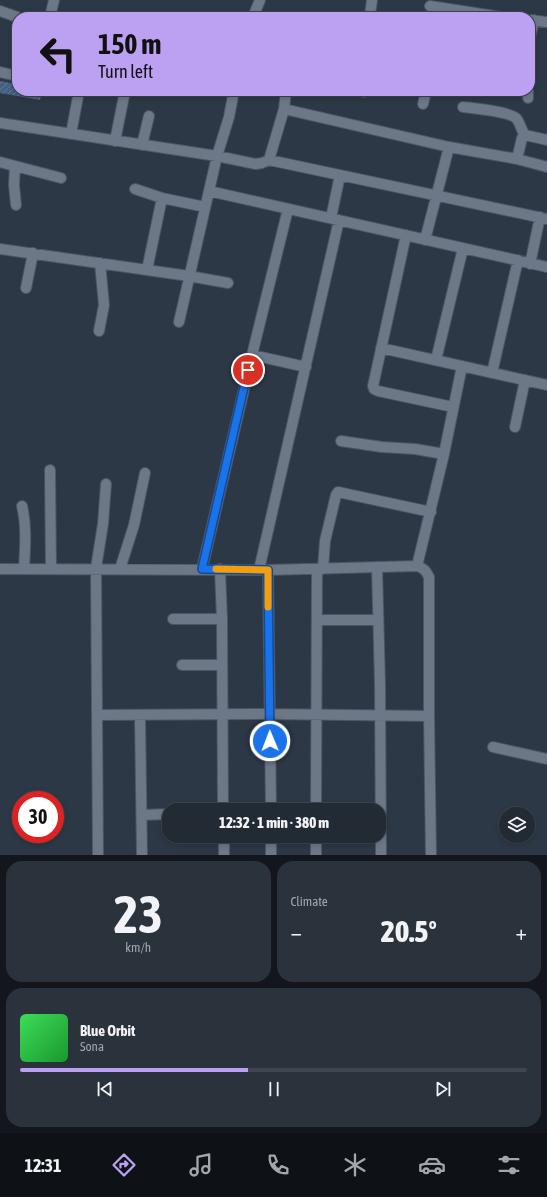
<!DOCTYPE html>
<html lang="en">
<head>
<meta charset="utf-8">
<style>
  :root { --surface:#222a34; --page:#2a323c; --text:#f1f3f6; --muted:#a2a7ac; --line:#3f464f; --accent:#bca0f2 }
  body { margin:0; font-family:"Asap Condensed",sans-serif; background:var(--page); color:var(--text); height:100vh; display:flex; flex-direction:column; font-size:15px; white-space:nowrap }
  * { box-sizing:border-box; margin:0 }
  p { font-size:13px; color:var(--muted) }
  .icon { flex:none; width:22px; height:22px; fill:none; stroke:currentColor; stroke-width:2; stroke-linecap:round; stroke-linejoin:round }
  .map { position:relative; height:855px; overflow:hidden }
  .drawer { display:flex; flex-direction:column; gap:6px; padding:6px; background:#13171d; flex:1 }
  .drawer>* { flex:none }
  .guide { position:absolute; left:12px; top:12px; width:523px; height:84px; border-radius:16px; box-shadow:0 2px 6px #0003,0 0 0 1px var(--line); background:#bca0f2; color:#111; overflow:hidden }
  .fabs { position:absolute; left:499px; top:807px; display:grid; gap:8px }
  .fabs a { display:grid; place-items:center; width:36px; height:36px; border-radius:50%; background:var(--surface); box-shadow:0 2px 6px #0003,0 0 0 1px var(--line); font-size:20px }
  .speed { position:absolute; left:12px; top:791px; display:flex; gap:8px; font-size:20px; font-weight:700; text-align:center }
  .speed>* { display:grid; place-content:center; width:52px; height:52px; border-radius:50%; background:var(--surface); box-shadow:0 2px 6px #0003,0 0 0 1px var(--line); line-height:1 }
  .speed .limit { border:6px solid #d22; background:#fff; color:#111 }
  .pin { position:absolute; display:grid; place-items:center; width:34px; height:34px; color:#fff; margin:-17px; border:2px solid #fff; border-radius:50%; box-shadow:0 1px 4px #0007 }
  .me { position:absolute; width:44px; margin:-22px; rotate:359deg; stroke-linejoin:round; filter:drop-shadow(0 0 3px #0008) }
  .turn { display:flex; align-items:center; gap:14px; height:84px; padding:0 20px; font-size:18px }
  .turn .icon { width:52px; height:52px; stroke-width:2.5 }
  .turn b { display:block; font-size:28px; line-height:34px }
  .big { font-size:30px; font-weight:800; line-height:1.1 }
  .drawer .tile { flex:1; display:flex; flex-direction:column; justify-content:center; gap:6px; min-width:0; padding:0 14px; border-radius:16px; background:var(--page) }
  .drawer .dial { align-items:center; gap:0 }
  .dial b { font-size:52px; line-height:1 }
  .song { display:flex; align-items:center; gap:12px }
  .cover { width:48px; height:48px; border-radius:6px; background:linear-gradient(135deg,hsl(130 70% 55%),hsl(130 70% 35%)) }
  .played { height:4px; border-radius:2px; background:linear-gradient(90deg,var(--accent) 45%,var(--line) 45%) }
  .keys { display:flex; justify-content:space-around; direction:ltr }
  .heat { display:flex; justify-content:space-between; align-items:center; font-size:22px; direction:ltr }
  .drawer .tiles { flex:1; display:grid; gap:6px; grid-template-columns:1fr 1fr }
  .tile:last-child { grid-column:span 2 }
  .trip { position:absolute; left:162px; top:803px; width:224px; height:40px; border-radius:16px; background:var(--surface); box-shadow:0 2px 6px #0003,0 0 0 1px var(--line); font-weight:800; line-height:40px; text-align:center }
  .menu { display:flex; height:64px; justify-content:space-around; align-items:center; background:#0e1115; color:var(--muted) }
  .menu .icon { width:28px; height:28px }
  .menu .selected { color:var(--accent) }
  .menu b { font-size:18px; color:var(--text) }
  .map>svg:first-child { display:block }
  .building { fill:url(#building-hatch) }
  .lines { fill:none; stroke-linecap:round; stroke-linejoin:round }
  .minor-casing { stroke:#4d5662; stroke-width:12 }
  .minor { stroke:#6c7888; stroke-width:10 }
  .route-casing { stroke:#114b97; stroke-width:10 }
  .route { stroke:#1a73e8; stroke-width:7 }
  .slow { stroke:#f59e0b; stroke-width:7 }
</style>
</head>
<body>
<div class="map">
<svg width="547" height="855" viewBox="0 0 547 855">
  <defs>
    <pattern id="building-hatch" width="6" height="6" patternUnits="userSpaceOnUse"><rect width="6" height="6" fill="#466083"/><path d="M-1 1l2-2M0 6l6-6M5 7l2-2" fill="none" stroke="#607795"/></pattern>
  </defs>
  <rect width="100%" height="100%" fill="#2d3846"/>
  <path class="building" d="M 0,81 L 17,84 L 17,91 L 42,91 L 40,100 L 0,93 Z"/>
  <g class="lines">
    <defs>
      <path id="minor" d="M 430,6 L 501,17
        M 0,11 L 17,17
        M 50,17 L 54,0
        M 253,17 L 260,0
        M 371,17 L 370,15 L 372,0
        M 530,20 L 547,22
        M 530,37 L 534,20
        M 0,72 L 17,76
        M 364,92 L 364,91
        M 528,98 L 528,91
        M 423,104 L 426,91
        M 463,107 C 473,108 509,112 516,118 C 520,122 521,130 525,135
        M 284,109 L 449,147 L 517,159 L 547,167
        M 0,123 L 217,156 L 256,164 L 262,163 L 269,160 L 547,219
        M 71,134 L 79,91
        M 115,141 L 125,91
        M 142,145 L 149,116
        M 517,159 L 522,138 L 525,135 L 547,140
        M 269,160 L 284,109 L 286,91
        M 0,162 L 61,178
        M 15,166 L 14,185 L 16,205
        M 135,189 L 162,198 L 205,207
        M 209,191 L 547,267
        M 331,218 L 340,175
        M 406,235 L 373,386 L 374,389 L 378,391 L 453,407
        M 425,240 L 449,147
        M 0,249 L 189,276 L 228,283
        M 530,264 L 540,217
        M 147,270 L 162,198
        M 26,288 L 33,253
        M 179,322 L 217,156 L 229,117 L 234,91
        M 99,331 L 104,305 L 100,263
        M 381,348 L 547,385
        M 252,355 L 306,367
        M 436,360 L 463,248
        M 492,373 L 518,260
        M 515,427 L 525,380
        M 341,441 L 382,447 L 415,449 L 444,454
        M 50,470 L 51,569
        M 22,506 C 27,527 25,548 24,569
        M 417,566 L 444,454 L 462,366
        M 377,567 L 380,685 L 381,855
        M 0,569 L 268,570 L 417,566 C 424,568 426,571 429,577 L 429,716 L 431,855
        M 120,569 L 134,525 L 145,473
        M 202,569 L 252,355 L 288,209
        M 220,569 L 222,619 L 223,810
        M 323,569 L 325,541 L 336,495 L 338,492 L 431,512
        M 259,570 L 339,220
        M 268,570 L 271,810
        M 173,619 L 222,619
        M 317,620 L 378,620
        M 182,665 L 222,665
        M 97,715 L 269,714 L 429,716
        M 140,716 L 142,855
        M 493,747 L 547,759
        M 316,810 L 317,569
        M 142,815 L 169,814
        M 224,836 L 224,855
        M 271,836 L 271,855
        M 98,855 L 96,568 L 103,524 L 106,484
        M 316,855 L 316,836"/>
    </defs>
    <use href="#minor" class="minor-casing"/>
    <use href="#minor" class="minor"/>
  </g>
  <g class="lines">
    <defs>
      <path id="route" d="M 248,370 L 202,569 L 268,570 L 270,741"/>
    </defs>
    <use href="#route" class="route-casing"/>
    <use href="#route" class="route"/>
    <path class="slow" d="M 216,569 L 268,570 L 268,607"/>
  </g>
</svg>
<div class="fabs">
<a><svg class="icon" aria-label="layers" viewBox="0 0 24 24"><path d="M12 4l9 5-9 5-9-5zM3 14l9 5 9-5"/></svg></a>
</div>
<div class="speed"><div class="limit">30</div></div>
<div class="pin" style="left:248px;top:370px;background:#d93025"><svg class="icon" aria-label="arrive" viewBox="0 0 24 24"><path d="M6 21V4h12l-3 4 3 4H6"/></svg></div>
<svg class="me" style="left:270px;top:741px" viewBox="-20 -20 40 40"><circle r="17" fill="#1a73e8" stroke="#fff" stroke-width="3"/><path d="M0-11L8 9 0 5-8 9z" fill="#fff"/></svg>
<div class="trip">12:32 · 1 min · 380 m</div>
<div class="guide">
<div class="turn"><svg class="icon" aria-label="left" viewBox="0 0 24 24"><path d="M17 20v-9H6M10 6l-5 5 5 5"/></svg><div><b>150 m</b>Turn left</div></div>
</div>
</div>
<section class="drawer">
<div class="tiles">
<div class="tile dial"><b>23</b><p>km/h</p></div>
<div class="tile"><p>Climate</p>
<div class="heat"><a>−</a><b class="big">20.5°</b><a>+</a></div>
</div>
<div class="tile">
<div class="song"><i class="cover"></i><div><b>Blue Orbit</b><p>Sona</p></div></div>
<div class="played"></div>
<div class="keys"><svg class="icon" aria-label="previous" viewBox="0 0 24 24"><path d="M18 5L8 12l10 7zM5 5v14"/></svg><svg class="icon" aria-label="pause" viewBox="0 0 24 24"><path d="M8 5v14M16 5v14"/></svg><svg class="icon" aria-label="next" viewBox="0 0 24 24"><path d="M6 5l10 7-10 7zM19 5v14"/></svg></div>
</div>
</div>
</section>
<nav class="menu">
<b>12:31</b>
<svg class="icon selected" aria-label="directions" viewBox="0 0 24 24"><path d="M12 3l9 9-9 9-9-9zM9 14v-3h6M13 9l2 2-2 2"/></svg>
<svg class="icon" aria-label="music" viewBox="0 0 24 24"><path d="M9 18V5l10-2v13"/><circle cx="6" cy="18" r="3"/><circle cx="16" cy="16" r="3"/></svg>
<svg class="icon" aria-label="phone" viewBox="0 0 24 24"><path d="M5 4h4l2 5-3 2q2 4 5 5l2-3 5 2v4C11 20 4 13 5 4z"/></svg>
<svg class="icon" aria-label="climate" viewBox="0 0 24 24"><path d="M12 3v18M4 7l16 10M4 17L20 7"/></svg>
<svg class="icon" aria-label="car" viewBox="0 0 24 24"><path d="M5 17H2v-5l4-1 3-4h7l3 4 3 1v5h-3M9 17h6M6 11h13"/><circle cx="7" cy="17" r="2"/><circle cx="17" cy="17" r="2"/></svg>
<svg class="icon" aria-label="filters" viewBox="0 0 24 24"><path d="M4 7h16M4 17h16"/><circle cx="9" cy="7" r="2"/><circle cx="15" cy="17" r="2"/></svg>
</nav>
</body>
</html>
